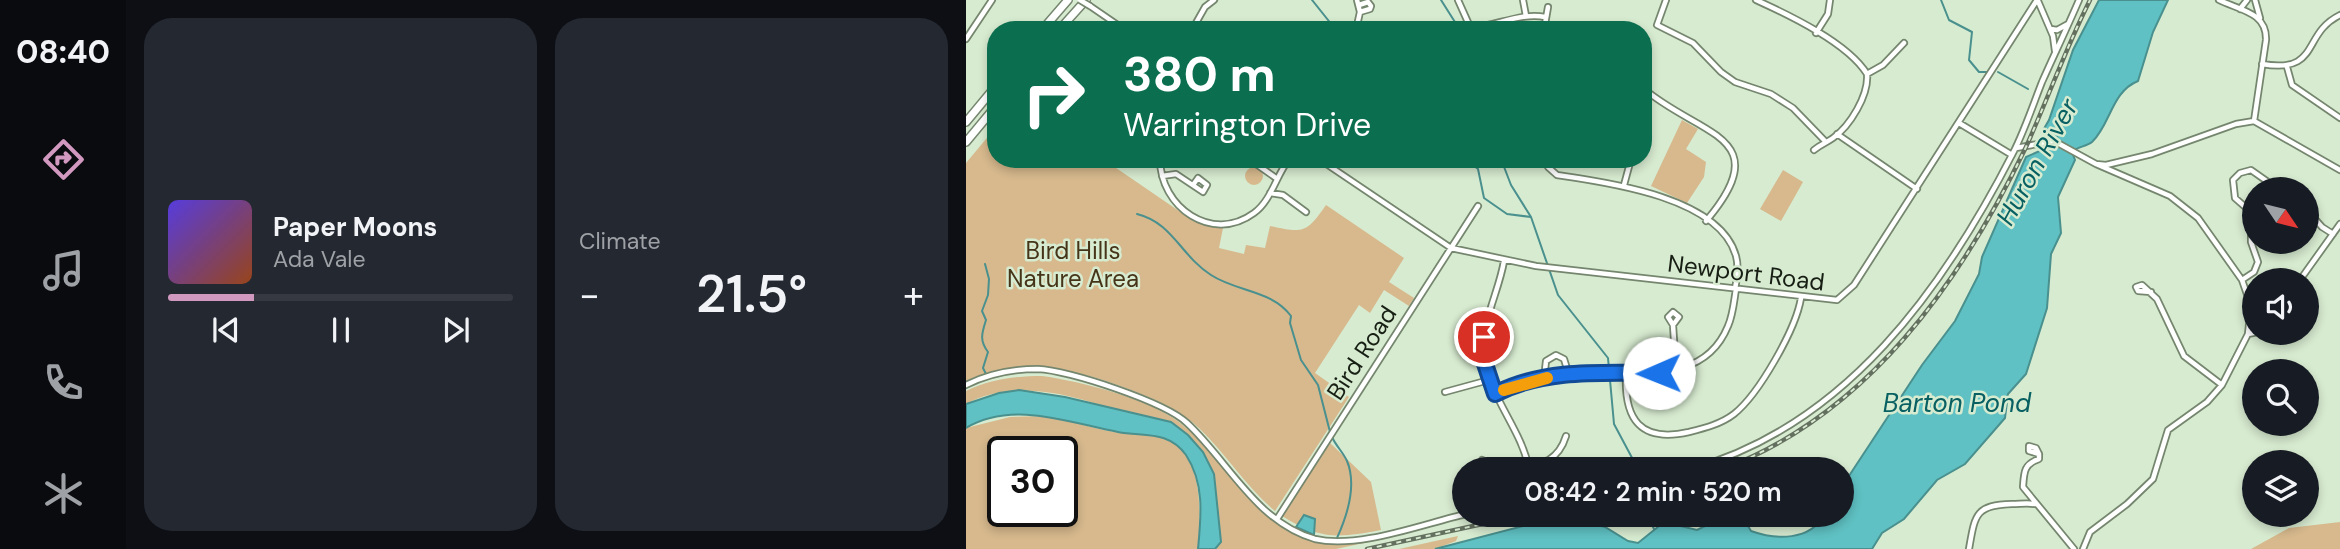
<!DOCTYPE html>
<html lang="en">
<head>
<meta charset="utf-8">
<style>
  :root { --surface:#171b24; --page:#242831; --text:#f1f3f6; --muted:#9ea1a6; --line:#363941; --accent:#d199bf }
  body { margin:0; font-family:"DM Sans",sans-serif; background:var(--page); color:var(--text); height:100vh; display:flex; flex-direction:column; font-size:26px; white-space:nowrap }
  * { box-sizing:border-box; margin:0 }
  p { font-size:23px; color:var(--muted) }
  .icon { flex:none; width:38px; height:38px; fill:none; stroke:currentColor; stroke-width:2; stroke-linecap:round; stroke-linejoin:round }
  .map { position:relative; flex:1; overflow:hidden }
  .side { display:flex; flex-direction:column; gap:18px; padding:18px; background:#0d0f14; width:840px }
  .side>* { flex:none }
  .banner { position:absolute; left:21px; top:21px; width:665px; height:147px; border-radius:28px; box-shadow:0 4px 10px #0003; background:#0b6e4f; color:#fff; overflow:hidden }
  .needle { width:46px; rotate:125deg }
  .fabs { position:absolute; left:1276px; top:177px; display:grid; gap:14px }
  .fabs a { display:grid; place-items:center; width:77px; height:77px; border-radius:50%; background:var(--surface); box-shadow:0 4px 10px #0003; font-size:35px }
  .speed { position:absolute; left:21px; top:436px; display:flex; gap:14px; font-size:35px; font-weight:700; text-align:center }
  .speed>* { display:grid; place-content:center; width:91px; height:91px; border-radius:50%; background:var(--surface); box-shadow:0 4px 10px #0003; line-height:1 }
  .speed .limit { border:4px solid #111; border-radius:10px; background:#fff; color:#111 }
  .pin { position:absolute; display:grid; place-items:center; width:60px; height:60px; color:#fff; margin:-30px; border:4px solid #fff; border-radius:50%; box-shadow:0 2px 7px #0007 }
  .me { position:absolute; width:77px; margin:-38px; rotate:269deg; stroke-linejoin:round; filter:drop-shadow(0 0 5px #0008) }
  .turn { display:flex; align-items:center; gap:24px; height:147px; padding:0 21px; font-size:32px }
  .turn .icon { width:91px; height:91px; stroke-width:2.5 }
  .turn b { display:block; font-size:49px; line-height:60px }
  .big { font-size:52px; font-weight:600; line-height:1.1 }
  .side .widget { flex:1; display:flex; flex-direction:column; justify-content:center; gap:10px; min-width:0; padding:0 24px; border-radius:28px; background:var(--page) }
  .song { display:flex; align-items:center; gap:21px }
  .cover { width:84px; height:84px; border-radius:10px; background:linear-gradient(135deg,hsl(250 70% 55%),hsl(20 70% 35%)) }
  .played { height:7px; border-radius:4px; background:linear-gradient(90deg,var(--accent) 25%,var(--line) 25%) }
  .keys { display:flex; justify-content:space-around; direction:ltr }
  .heat { display:flex; justify-content:space-between; align-items:center; font-size:38px; direction:ltr }
  .side .tiles { flex:1; display:grid; gap:18px; grid-template-columns:repeat(2,1fr) }
  .trip { position:absolute; left:486px; top:457px; width:402px; height:70px; border-radius:35px; background:var(--surface); box-shadow:0 4px 10px #0003; font-weight:600; line-height:70px; text-align:center }
  main { display:flex; flex:1; min-height:0 }
  .menu { display:flex; flex-direction:column; width:126px; justify-content:space-around; align-items:center; background:#090b0e; color:var(--muted) }
  .menu .icon { width:49px; height:49px }
  .menu .current { color:var(--accent) }
  .menu b { font-size:32px; color:var(--text) }
  .map>svg:first-child { display:block }
  .green { fill:#d7b98d; fill-rule:evenodd }
  .water { fill:#5fc1c3; stroke:#49908e; stroke-width:2 }
  .lines { fill:none; stroke-linecap:round; stroke-linejoin:round }
  .stream { stroke:#49908e; stroke-width:2 }
  .minor-casing { stroke:#75866e; stroke-width:8 }
  .highway-casing { stroke:#75866e; stroke-width:10 }
  .minor { stroke:#fff; stroke-width:4.5 }
  .highway { stroke:#fff; stroke-width:7 }
  .rail-casing { stroke:#64705f; stroke-width:4.5 }
  .rail { stroke:#d7ebd0; stroke-width:2; stroke-dasharray:5; stroke-linecap:butt }
  .minor-bridge-casing { stroke:#75866e; stroke-width:8; stroke-linecap:butt }
  .minor-bridge { stroke:#fff; stroke-width:4.5 }
  .route-casing { stroke:#114b97; stroke-width:18 }
  .route { stroke:#1a73e8; stroke-width:12 }
  .slow { stroke:#f59e0b; stroke-width:12 }
  .labels { text-anchor:middle; stroke-width:5; stroke-linejoin:round; paint-order:stroke }
  .park-label { font-size:24px; fill:#463418; stroke:#d7ebd0 }
  .street-label { font-size:24px; fill:#171e14; stroke:#d7ebd0 }
  .water-label { font-size:26px; font-style:italic; fill:#086062; stroke:#d7ebd0 }
</style>
</head>
<body>
<main>
<nav class="menu">
<b>08:40</b>
<svg class="icon current" aria-label="directions" viewBox="0 0 24 24"><path d="M12 3l9 9-9 9-9-9zM9 14v-3h6M13 9l2 2-2 2"/></svg>
<svg class="icon" aria-label="music" viewBox="0 0 24 24"><path d="M9 18V5l10-2v13"/><circle cx="6" cy="18" r="3"/><circle cx="16" cy="16" r="3"/></svg>
<svg class="icon" aria-label="phone" viewBox="0 0 24 24"><path d="M5 4h4l2 5-3 2q2 4 5 5l2-3 5 2v4C11 20 4 13 5 4z"/></svg>
<svg class="icon" aria-label="climate" viewBox="0 0 24 24"><path d="M12 3v18M4 7l16 10M4 17L20 7"/></svg>
</nav>
<section class="side">
<div class="tiles">
<div class="widget">
<div class="song"><i class="cover"></i><div><b>Paper Moons</b><p>Ada Vale</p></div></div>
<div class="played"></div>
<div class="keys"><svg class="icon" aria-label="previous" viewBox="0 0 24 24"><path d="M18 5L8 12l10 7zM5 5v14"/></svg><svg class="icon" aria-label="pause" viewBox="0 0 24 24"><path d="M8 5v14M16 5v14"/></svg><svg class="icon" aria-label="next" viewBox="0 0 24 24"><path d="M6 5l10 7-10 7zM19 5v14"/></svg></div>
</div>
<div class="widget"><p>Climate</p>
<div class="heat"><a>−</a><b class="big">21.5°</b><a>+</a></div>
</div>
</div>
</section>
<div class="map">
<svg width="1374" height="549" viewBox="0 0 1374 549">
  <rect width="100%" height="100%" fill="#d7ebd0"/>
  <path class="green" d="M 716,120 L 732,129 L 720,149 L 740,162 L 738,177 L 721,203 L 685,186 Z
    M 30,127 L 30,159 L 137,159 L 229,222 L 257,228 L 253,248 L 278,254 L 280,245 L 299,248 L 304,226 C 337,233 340,234 360,205 L 438,258 L 423,282 L 448,298 L 443,306 L 418,290 L 404,313 L 393,305 L 349,373 L 383,397 L 309,511 C 280,487 261,455 234,429 C 213,409 191,400 165,390 C 110,369 56,356 0,381 L 0,163 Z
    M279 176a9 9 0 1 1 18 0a9 9 0 1 1-18 0Z
    M 817,170 L 837,182 L 815,221 L 794,209 Z
    M 76,376 C 114,381 183,399 213,422 C 287,480 289,549 407,541 L 370,549 L 249,549 L 255,542 L 237,452 C 174,419 71,365 0,404 L 0,391 C 25,379 49,376 76,376 Z
    M 81,416 C 106,421 131,430 155,433 C 166,434 178,432 188,434 C 239,445 235,510 232,549 L 0,549 L 0,428 L 44,417 ZM 37,452 L 96,452 L 96,511 L 37,511 Z
    M 364,443 L 405,482 L 415,530 C 372,538 355,540 316,516 Z
    M 1374,522 L 1374,549 L 1285,549 L 1323,528 Z
    M 492,536 L 490,541 L 469,549 L 433,549 Z"/>
  <path class="water" d="M 1133,0 L 1202,0 L 1187,32 L 1172,81 C 1145,92 1145,124 1126,142 C 1120,147 1112,146 1106,152 L 1109,160 L 1092,197 L 1095,233 L 1085,254 L 1081,308 L 1060,374 L 1042,394 L 1039,418 L 999,464 L 971,480 L 938,519 L 916,533 L 906,549 L 469,549 L 565,524 L 605,517 L 639,527 L 662,541 L 672,543 L 698,522 L 731,530 L 762,515 L 795,515 L 782,526 L 785,531 C 810,540 844,541 858,515 L 877,514 L 877,485 L 956,365 L 989,321 L 1013,274 L 1016,257 L 1060,157 L 1094,142 L 1091,137 L 1082,138 L 1076,132 L 1083,120 L 1107,50 Z
    M 53,390 L 99,397 L 205,422 L 222,435 L 237,452 L 248,474 L 255,542 L 249,549 L 232,549 C 235,517 239,484 220,455 C 202,430 178,437 152,432 C 104,423 47,400 0,428 L 0,404 L 33,393 Z
    M 338,515 L 349,519 L 348,535 L 330,527 Z"/>
  <g class="lines">
    <path class="stream" d="M 346,0 L 370,30
      M 475,0 L 494,30
      M 975,0 L 983,20 L 1006,32 L 1003,60 L 1013,72 L 1021,72
      M 1032,72 L 1062,89
      M 449,159 L 454,164 L 501,160 L 512,169 L 518,198 L 541,214 L 565,217
      M 535,159 L 545,185 L 565,217 L 592,295 L 642,358 L 648,424 L 672,469
      M 171,214 C 207,223 214,255 245,275 C 271,292 306,290 325,316 L 324,323 L 335,360 L 352,385 L 364,432
      M 19,264 L 23,279 L 22,295 L 16,311 L 20,320 C 16,333 13,340 22,352 L 17,368 L 20,374
      M 366,437 C 370,446 377,452 381,461 C 391,485 381,516 371,538
      M 681,514 L 688,529"/>
    <defs>
      <path id="minor" d="M 492,0 L 505,29
        M 557,0 L 560,16
        M 700,0 L 691,25 L 727,43 L 755,72 L 769,82 L 805,94 L 827,108 L 858,140
        M 790,0 C 823,15 882,43 901,74 C 903,95 884,126 867,138 C 860,143 855,144 848,150
        M 1253,0 C 1273,10 1301,12 1300,40 L 1288,121
        M 1289,0 L 1294,18
        M 1072,1 L 1087,36 L 1089,51
        M 393,5 L 402,2 L 405,6 L 404,9 L 394,12
        M 124,6 L 159,30
        M 1274,9 L 1281,0
        M 505,28 C 530,26 556,12 579,17
        M 1085,29 L 1091,30 L 1102,24
        M 226,30 L 239,7 L 248,0
        M 390,30 L 394,12 L 391,0
        M 578,30 L 582,7
        M 850,33 L 862,14 L 864,0
        M 0,39 L 26,0
        M 1296,64 C 1355,74 1335,34 1374,15
        M 1321,67 L 1326,85 L 1374,118
        M 901,74 L 917,65 L 938,43
        M 677,88 C 732,136 813,135 740,221
        M 993,123 L 1046,155
        M 871,134 L 951,189
        M 1050,148 L 1088,141 L 1130,164 L 1140,165 L 1186,154 L 1270,124 L 1288,121 L 1374,170
        M 194,159 C 194,207 246,244 288,213 C 305,201 310,176 323,159
        M 283,159 L 310,178
        M 353,159 L 485,248 L 570,266 L 871,300 L 888,285 L 1071,0
        M 583,159 L 582,167 L 591,175 C 640,182 754,197 770,256 C 773,267 771,278 769,289
        M 196,176 L 210,174 L 237,192 L 241,185 L 232,178 L 227,185
        M 658,185 L 665,159
        M 304,193 L 317,195 L 340,212
        M 1340,209 L 1356,227 L 1367,234
        M 538,261 C 533,291 517,318 518,349 C 519,394 555,426 563,469
        M 1276,280 L 1288,272 L 1292,262 L 1285,242 L 1285,212 L 1269,198 L 1267,180 L 1274,173 L 1285,170 L 1312,189
        M 1334,280 L 1374,224
        M 1185,292 L 1172,291 L 1170,287 L 1176,285 L 1191,299 L 1218,356 L 1256,385
        M 707,325 L 702,317 L 707,312 L 713,317 L 707,325 L 710,371
        M 1282,334 L 1292,332
        M 660,374 C 658,419 674,443 723,432 C 739,428 755,424 768,414 C 793,394 830,329 835,298
        M 578,379 L 580,361 L 590,355 L 598,359 L 603,375
        M 0,385 C 22,374 47,369 72,369 C 102,370 199,402 221,423 C 262,461 291,523 349,539 C 393,549 456,524 500,514
        M 479,392 L 523,380
        M 529,395 C 558,379 592,375 624,373 C 674,370 738,385 762,326 C 767,315 768,301 770,289
        M 1063,446 L 1070,448 L 1073,454 L 1063,451 Z
        M 1073,454 L 1073,459 C 1058,464 1058,472 1057,487 L 1108,549
        M 516,460 L 537,469
        M 551,469 C 575,464 592,462 600,436
        M 725,469 C 880,426 978,288 1048,151 C 1059,129 1067,105 1076,82 C 1088,55 1101,28 1113,0
        M 311,519 L 512,206
        M 1003,549 C 1009,515 1009,505 1046,504 C 1054,504 1061,503 1069,504
        M 1117,549 L 1124,532 L 1161,504 L 1187,479 L 1202,430 L 1241,402 L 1256,385 L 1282,334 L 1285,306 L 1276,280 L 1232,218 L 1204,196 L 1130,164"/>
      <path id="highway" d="M 76,30 L 102,0
        M 93,30 L 120,0
        M 0,122 L 30,86
        M 0,142 L 30,106"/>
    </defs>
    <use href="#minor" class="minor-casing"/>
    <use href="#highway" class="highway-casing"/>
    <use href="#minor" class="minor"/>
    <use href="#highway" class="highway"/>
    <defs>
      <path id="rail" d="M 757,469 C 902,414 995,282 1060,147 C 1082,98 1100,48 1124,0
        M 401,549 L 563,514"/>
    </defs>
    <use href="#rail" class="rail-casing"/>
    <use href="#rail" class="rail"/>
    <defs>
      <path id="minor-bridge" d="M 114,0 L 124,6"/>
    </defs>
    <use href="#minor-bridge" class="minor-bridge-casing"/>
    <use href="#minor-bridge" class="minor-bridge"/>
  </g>
  <g class="lines">
    <defs>
      <path id="route" d="M 518,337 L 519,364 L 529,394 C 578,368 640,373 693,373"/>
    </defs>
    <use href="#route" class="route-casing"/>
    <use href="#route" class="route"/>
    <path class="slow" d="M 538,390 L 581,378"/>
  </g>
  <g class="labels">
    <g class="park-label">
      <text x="107" y="259">Bird Hills<tspan x="107" dy="28">Nature Area</tspan></text>
    </g>
    <g class="street-label">
      <text transform="translate(780 273) rotate(7)" y="8">Newport Road</text>
      <text transform="translate(396 353) rotate(-57)" y="8">Bird Road</text>
    </g>
    <g class="water-label">
      <text transform="translate(1071 162) rotate(-61)" y="9">Huron River</text>
      <text x="991" y="412">Barton Pond</text>
    </g>
  </g>
</svg>
<div class="fabs">
<a><svg class="needle" viewBox="-14 -14 28 28"><path d="M0-13l5 13h-10z" fill="#e53935"/><path d="M0 13l5-13h-10z" fill="#9ea1a6"/></svg></a>
<a><svg class="icon" aria-label="sound" viewBox="0 0 24 24"><path d="M4 9h4l5-4v14l-5-4H4zM17 9q2 3 0 6"/></svg></a>
<a><svg class="icon" aria-label="search" viewBox="0 0 24 24"><circle cx="10" cy="10" r="6"/><path d="M15 15l6 6"/></svg></a>
<a><svg class="icon" aria-label="layers" viewBox="0 0 24 24"><path d="M12 4l9 5-9 5-9-5zM3 14l9 5 9-5"/></svg></a>
</div>
<div class="speed"><div class="limit">30</div></div>
<div class="pin" style="left:518px;top:337px;background:#d93025"><svg class="icon" aria-label="arrive" viewBox="0 0 24 24"><path d="M6 21V4h12l-3 4 3 4H6"/></svg></div>
<svg class="me" style="left:693px;top:373px" viewBox="-20 -20 40 40"><circle r="19" fill="#fff"/><path d="M0-13L10 11 0 6-10 11z" fill="#1a73e8"/></svg>
<div class="trip">08:42 · 2 min · 520 m</div>
<div class="banner">
<div class="turn"><svg class="icon" aria-label="right" viewBox="0 0 24 24"><path d="M7 20v-9h11M14 6l5 5-5 5"/></svg><div><b>380 m</b>Warrington Drive</div></div>
</div>
</div>
</main>
</body>
</html>
